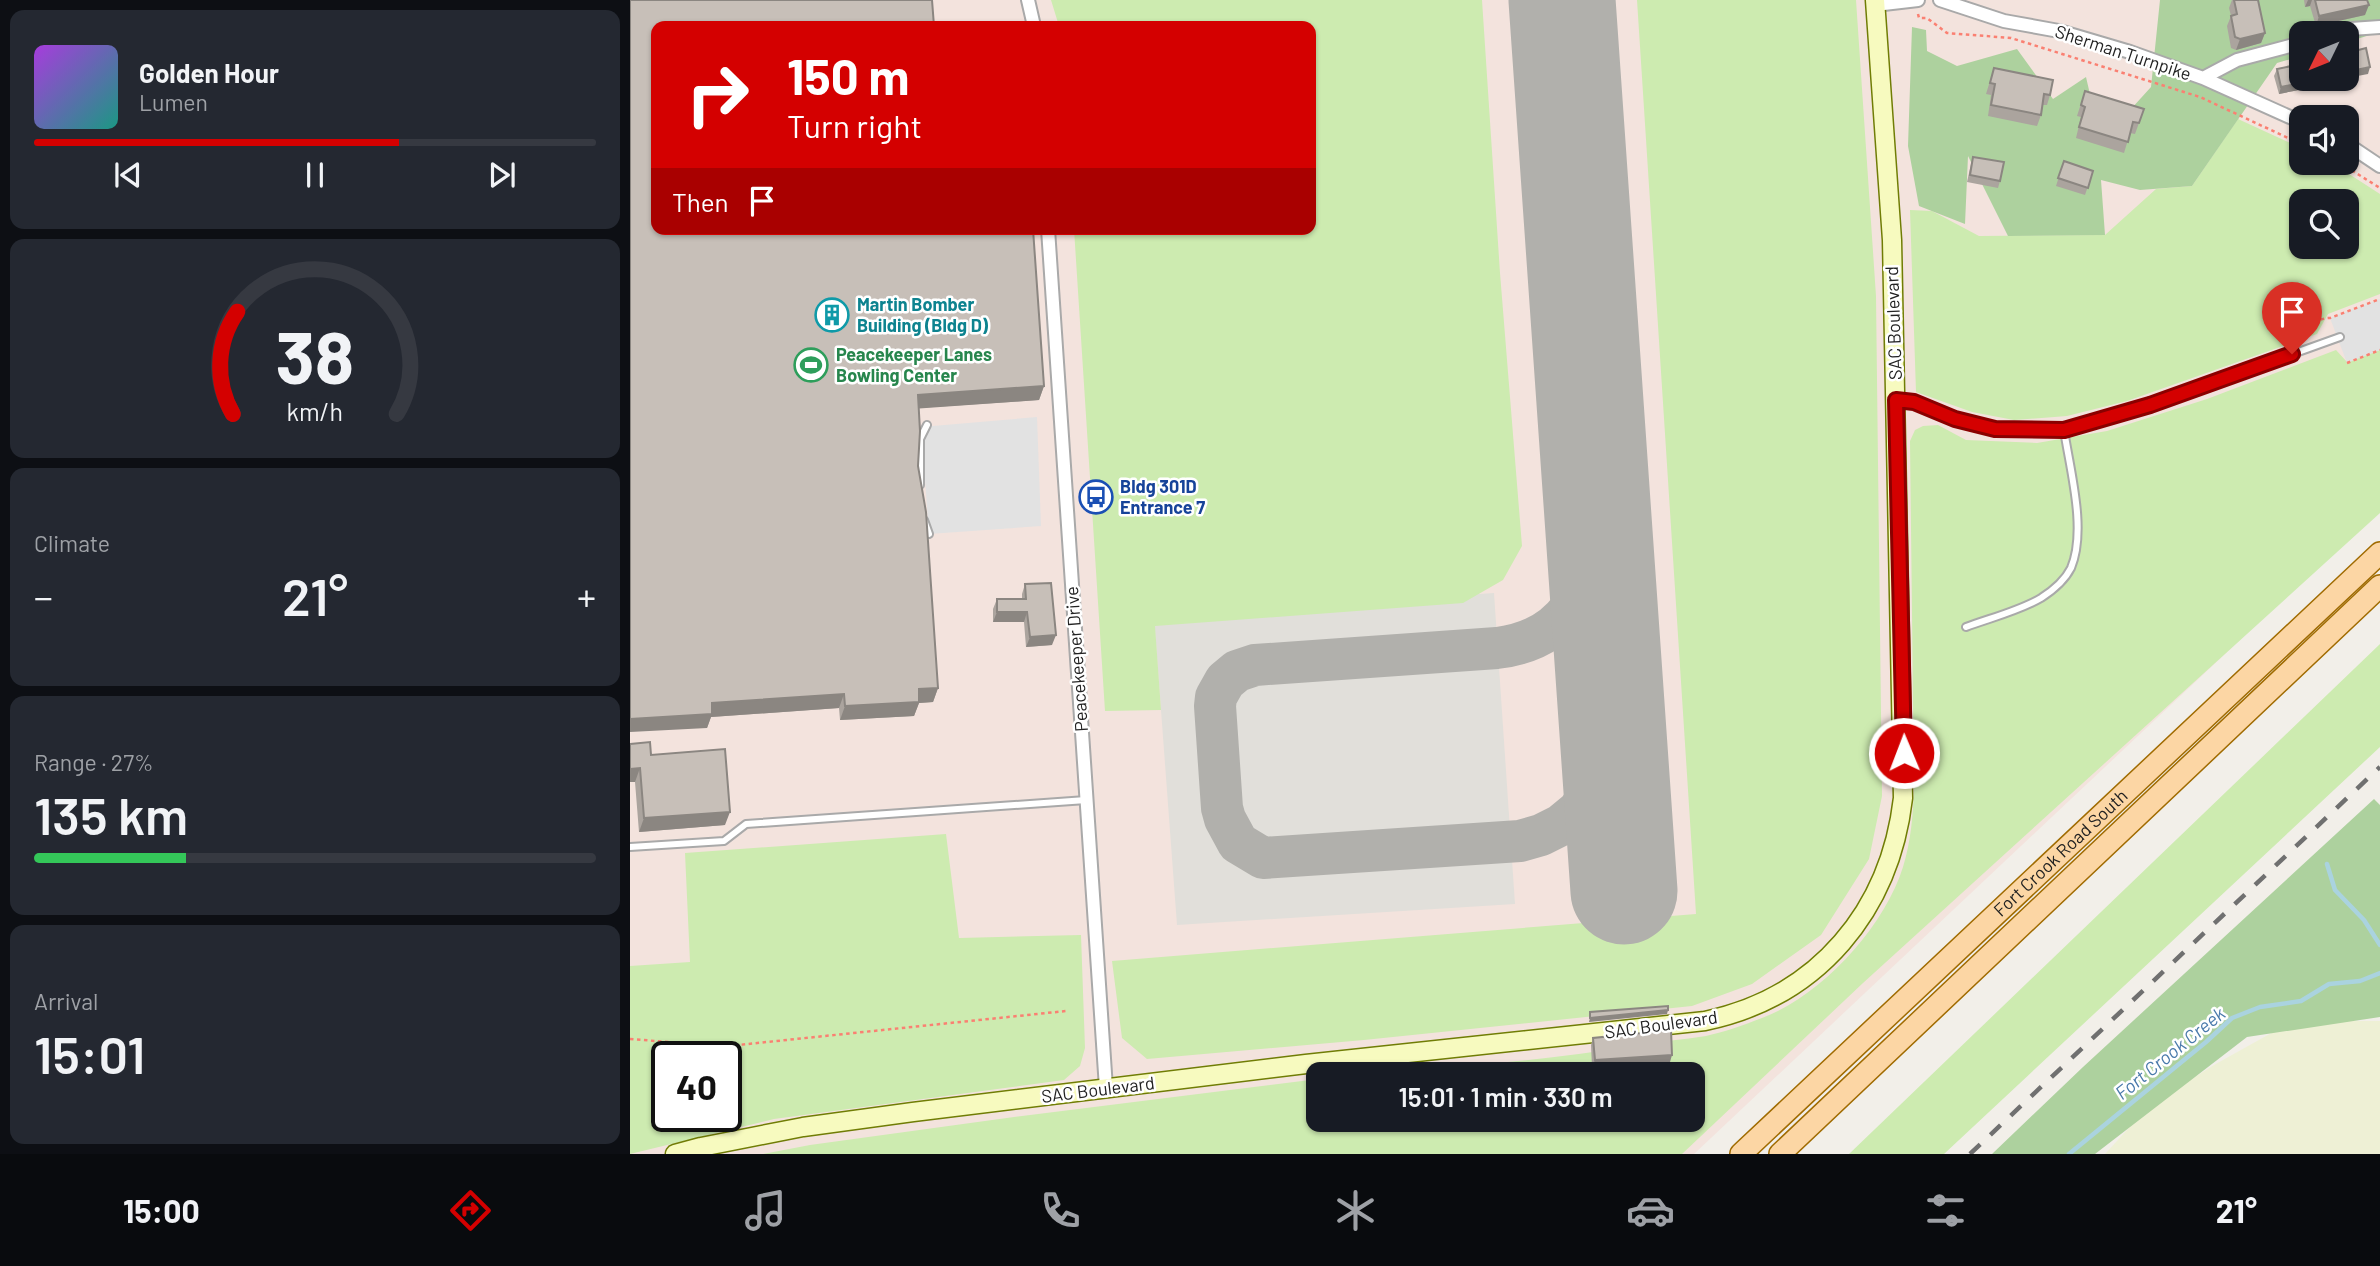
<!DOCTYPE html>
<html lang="en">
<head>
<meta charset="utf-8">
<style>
  :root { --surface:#171b24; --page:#242831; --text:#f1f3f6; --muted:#9ea1a6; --line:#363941; --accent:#d40000 }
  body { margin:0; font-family:Barlow,sans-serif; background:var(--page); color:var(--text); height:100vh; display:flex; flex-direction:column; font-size:26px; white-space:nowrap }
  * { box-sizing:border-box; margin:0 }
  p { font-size:23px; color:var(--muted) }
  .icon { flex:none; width:38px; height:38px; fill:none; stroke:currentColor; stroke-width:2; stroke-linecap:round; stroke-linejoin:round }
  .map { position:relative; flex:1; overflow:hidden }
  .details { display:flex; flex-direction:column; gap:10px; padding:10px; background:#0d0f14; width:630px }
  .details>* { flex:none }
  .guide { position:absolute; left:21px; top:21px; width:665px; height:214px; border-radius:14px; box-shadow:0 2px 5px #0004; background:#d40000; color:#fff; overflow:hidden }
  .needle { width:46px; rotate:227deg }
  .buttons { position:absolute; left:1659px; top:21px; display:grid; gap:14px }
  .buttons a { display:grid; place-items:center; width:70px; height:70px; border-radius:14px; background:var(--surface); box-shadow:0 2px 5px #0004; font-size:35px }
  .speed { position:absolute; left:21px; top:1041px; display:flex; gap:14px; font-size:35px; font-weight:700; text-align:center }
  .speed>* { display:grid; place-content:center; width:91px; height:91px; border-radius:50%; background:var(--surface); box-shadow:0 2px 5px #0004; line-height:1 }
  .speed .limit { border:4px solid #111; border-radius:10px; background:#fff; color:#111 }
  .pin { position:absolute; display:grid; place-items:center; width:60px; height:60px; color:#fff; margin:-72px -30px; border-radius:50% 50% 50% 0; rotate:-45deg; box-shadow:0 0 7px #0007 }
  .pin .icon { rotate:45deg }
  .me { position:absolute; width:77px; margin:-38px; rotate:359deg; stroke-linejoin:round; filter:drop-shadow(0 0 5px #0008) }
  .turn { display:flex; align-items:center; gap:24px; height:147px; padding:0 21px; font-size:32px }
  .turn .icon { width:91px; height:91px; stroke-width:2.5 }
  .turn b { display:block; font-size:49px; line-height:60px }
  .then { display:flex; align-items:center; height:66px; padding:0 21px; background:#0003; gap:14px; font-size:26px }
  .big { font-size:52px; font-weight:600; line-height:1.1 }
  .details .card { flex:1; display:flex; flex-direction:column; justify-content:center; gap:10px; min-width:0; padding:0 24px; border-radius:14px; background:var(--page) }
  .details .dial { align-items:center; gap:0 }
  .dial svg { height:182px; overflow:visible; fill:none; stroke:var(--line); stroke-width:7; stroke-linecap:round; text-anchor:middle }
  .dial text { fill:var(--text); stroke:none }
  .song { display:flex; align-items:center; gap:21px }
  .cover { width:84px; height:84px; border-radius:10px; background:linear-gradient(135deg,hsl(280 70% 55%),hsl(170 70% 35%)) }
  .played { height:7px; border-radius:4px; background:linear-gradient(90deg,var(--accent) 65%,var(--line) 65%) }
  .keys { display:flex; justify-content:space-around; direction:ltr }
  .heat { display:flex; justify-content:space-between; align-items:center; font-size:38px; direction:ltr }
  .charge { height:10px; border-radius:5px; background:linear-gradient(90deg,#34c759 27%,var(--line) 0) }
  .trip { position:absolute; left:676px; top:1062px; width:399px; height:70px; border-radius:14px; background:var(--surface); box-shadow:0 2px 5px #0004; font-weight:600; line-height:70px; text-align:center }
  .tabs { display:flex; height:112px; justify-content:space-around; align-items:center; background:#090b0e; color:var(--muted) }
  .tabs .icon { width:49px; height:49px }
  .tabs .current { color:var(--accent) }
  .tabs b { font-size:32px; color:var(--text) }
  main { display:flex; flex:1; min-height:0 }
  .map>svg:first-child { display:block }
  .military { fill:#f3e3dd; fill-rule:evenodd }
  .airport { fill:#e1dfda }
  .farmland { fill:#eef0d5 }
  .grass { fill:#cdebb0; fill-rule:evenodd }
  .forest { fill:#add19e }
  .parking { fill:#e2e2e2 }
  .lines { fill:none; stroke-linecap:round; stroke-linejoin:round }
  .stream { stroke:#aad3df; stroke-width:4.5 }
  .taxiway { stroke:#b1b0ac; stroke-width:42 }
  .runway { stroke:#b1b0ac; stroke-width:107 }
  .lane-casing { stroke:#a9a9a9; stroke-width:10 }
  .street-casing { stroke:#a9a9a9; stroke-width:16 }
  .secondary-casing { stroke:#707d05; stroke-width:21 }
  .primary-casing { stroke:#a06b00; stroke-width:24 }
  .path { stroke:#fa8072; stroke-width:2.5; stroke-dasharray:3.5 3.5; stroke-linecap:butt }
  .lane { stroke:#fff; stroke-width:6 }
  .street { stroke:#fff; stroke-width:12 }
  .secondary { stroke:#f7fabf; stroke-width:18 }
  .primary { stroke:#fcd6a4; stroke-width:21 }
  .rail { stroke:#707070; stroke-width:4.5; stroke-dasharray:14 14; stroke-linecap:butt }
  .wall { fill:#aba49e }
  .shaded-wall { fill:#8b8681 }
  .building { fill:#c7bfb8; stroke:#8b8681; stroke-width:2 }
  .route-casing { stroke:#8a0000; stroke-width:18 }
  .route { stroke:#d40000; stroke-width:12 }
  .labels { text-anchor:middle; stroke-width:5; stroke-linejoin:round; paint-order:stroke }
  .street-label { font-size:18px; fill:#222; stroke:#fff }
  .culture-label { font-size:18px; font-weight:bold; fill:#0d838f; stroke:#fff; text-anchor:start }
  .leisure-label { font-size:18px; font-weight:bold; fill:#27864d; stroke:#fff; text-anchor:start }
  .transit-label { font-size:18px; font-weight:bold; fill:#164399; stroke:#fff; text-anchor:start }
  .water-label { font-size:19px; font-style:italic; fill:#4a7aab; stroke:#fff }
</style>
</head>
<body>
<main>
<section class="details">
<div class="card">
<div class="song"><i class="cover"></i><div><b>Golden Hour</b><p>Lumen</p></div></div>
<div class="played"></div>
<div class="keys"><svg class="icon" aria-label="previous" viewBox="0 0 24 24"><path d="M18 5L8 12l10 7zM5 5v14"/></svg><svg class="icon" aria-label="pause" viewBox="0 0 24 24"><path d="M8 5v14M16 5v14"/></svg><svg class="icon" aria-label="next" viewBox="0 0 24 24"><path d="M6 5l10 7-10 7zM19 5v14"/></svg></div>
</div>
<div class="card dial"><svg viewBox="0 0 100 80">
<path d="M14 69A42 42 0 1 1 86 69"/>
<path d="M14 69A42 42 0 0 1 16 24" stroke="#d40000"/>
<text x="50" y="56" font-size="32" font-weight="700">38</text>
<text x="50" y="72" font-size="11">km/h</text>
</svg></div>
<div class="card"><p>Climate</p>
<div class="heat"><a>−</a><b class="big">21°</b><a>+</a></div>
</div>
<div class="card"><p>Range · 27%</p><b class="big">135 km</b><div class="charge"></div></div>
<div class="card"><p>Arrival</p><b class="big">15:01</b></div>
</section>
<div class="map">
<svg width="1750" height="1154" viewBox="0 0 1750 1154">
  <rect width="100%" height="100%" fill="#f2efe9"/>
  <path class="military" d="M 0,0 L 1750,0 L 1750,508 L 1064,1154 L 0,1154 ZM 26,26 L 681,26 L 681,229 L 26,229 ZM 1671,33 L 1717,33 L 1717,79 L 1671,79 ZM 1671,117 L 1717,117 L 1717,163 L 1671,163 ZM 1671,201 L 1717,201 L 1717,247 L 1671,247 ZM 37,1057 L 96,1057 L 96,1116 L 37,1116 ZM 688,1074 L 1062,1074 L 1062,1120 L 688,1120 Z"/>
  <path class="airport" d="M 864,593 L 885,904 L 547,925 L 524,616 Z"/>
  <path class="farmland" d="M 1703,1021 L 1750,1021 L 1750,1154 L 1475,1154 L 1520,1105 L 1584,1065 L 1645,1031 Z"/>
  <path class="grass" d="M 421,0 L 852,0 L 870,273 L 892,546 L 873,580 L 833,603 L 525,626 L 531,710 L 475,711 L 444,229 L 681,229 L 681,26 L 429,26 Z
    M 1007,0 L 1226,0 L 1246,296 L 1252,796 L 1239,859 L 1191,935 L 1122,984 L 1062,1006 L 734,1040 L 517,1059 L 492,1038 L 482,961 L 1066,914 Z
    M 1608,119 L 1671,148 L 1671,163 L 1702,163 L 1750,194 L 1750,294 L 1698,314 L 1687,334 L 1497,401 L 1437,416 L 1384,420 L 1342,412 L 1286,392 L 1280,210 L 1302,211 L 1349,236 L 1475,235 L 1526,189 L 1562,186 ZM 1671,201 L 1717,201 L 1717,247 L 1671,247 Z
    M 1706,350 L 1717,362 L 1750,350 L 1750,513 L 1233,983 L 1052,1154 L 133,1154 L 180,1145 L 384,1117 L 688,1079 L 688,1120 L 1062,1120 L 1062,1074 L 738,1074 C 828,1066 918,1061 1007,1045 C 1030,1041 1053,1040 1076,1036 C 1094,1032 1114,1025 1132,1018 C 1191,996 1254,928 1273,867 C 1281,841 1283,815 1284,788 L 1280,441 L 1285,430 L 1293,426 L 1308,425 L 1336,440 L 1407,443 L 1477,431 L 1577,399 Z
    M 1750,644 L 1750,747 L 1314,1154 L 1219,1154 Z
    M 316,834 L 329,938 L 451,935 L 455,1048 L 450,1066 L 434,1080 L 144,1119 L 0,1154 L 0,966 L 60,962 L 55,853 ZM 96,1057 L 96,1116 L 37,1116 L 37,1057 Z"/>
  <path class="forest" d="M 1530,0 L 1750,0 L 1750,32 L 1717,42 L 1717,33 L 1671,33 L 1671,56 L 1647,63 L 1562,186 L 1510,190 L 1471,180 L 1475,235 L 1378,236 L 1338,156 L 1335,224 L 1289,206 L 1278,146 L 1282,27 L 1296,30 L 1297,51 L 1327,66 L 1387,49 L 1423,99 L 1456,77 L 1471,142 L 1521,87 Z
    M 1744,799 L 1750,805 L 1750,1017 L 1617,1037 L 1465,1154 L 1362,1154 L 1453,1067 Z"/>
  <path class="parking" d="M 1750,299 L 1750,350 L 1717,363 L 1700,318 Z
    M 407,417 L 411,526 L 299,534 L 291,427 Z"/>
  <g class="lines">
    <path class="stream" d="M 1697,864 L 1705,890 L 1734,920 L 1750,945
      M 1439,1154 L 1576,1042 L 1602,1018 L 1630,1007 L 1671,1001 L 1699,984 L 1730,981 L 1750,973"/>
    <path class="taxiway" d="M 968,527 C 961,590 936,640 867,648 L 625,665 L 607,671 L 595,681 L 586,697 L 585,706 L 592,808 L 595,819 L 608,843 L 633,858 L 890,841 L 911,835 L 931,825 L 948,811 L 969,781 L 976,756 L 982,720"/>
    <path class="runway" d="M 932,0 L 994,891"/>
    <defs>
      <path id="lane" d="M 1268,400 L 1284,403 L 1324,419 L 1365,429 L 1434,430 L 1520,405 L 1710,337
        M 290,485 L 290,439 L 297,425
        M 294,520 L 299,534
        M 1336,627 C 1360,618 1389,611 1411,598 C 1422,591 1435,580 1441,568 C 1457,530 1440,470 1434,430
        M 0,847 L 94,841 L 116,824 L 456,800"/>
      <path id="street" d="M 398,0 L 404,26
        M 1310,0 L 1374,21 L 1429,31 L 1500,52 L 1573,78 L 1671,122
        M 1245,5 L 1288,0
        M 1706,33 L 1721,29 L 1750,27
        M 1573,78 L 1607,60 L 1671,43
        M 1717,144 L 1750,166
        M 418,229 L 476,1088"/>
      <path id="secondary" d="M 45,1154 L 71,1147 L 173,1127 L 283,1112 L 676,1064 L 1075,1021 C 1189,997 1260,910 1273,798 L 1262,240 L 1245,0"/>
      <g id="primary">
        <path id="s1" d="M 1111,1154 L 1750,553"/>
        <path d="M 1150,1154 L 1750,586"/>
      </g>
    </defs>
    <use href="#lane" class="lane-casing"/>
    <use href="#street" class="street-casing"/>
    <use href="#secondary" class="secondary-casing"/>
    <use href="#primary" class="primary-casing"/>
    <path class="path" d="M 1288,14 L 1289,18 L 1297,18 L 1317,33 L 1381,38 L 1570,97 L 1671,144
      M 1710,163 L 1750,188
      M 1657,344 C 1669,334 1683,318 1700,318 L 1750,299
      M 1717,363 L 1750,350
      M 0,1039 L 90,1046 L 108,1045 L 436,1011"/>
    <use href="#lane" class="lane"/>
    <use href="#street" class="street"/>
    <use href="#secondary" class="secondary"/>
    <use href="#primary" class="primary"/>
    <path class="rail" d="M 1340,1154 L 1750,767"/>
  </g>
  <path class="wall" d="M 1602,0 L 1628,0 L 1635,33 L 1631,43 L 1606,50 L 1601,48 L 1597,26 L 1601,16 L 1599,8 Z
    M 1674,0 L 1737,0 L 1735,15 L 1686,26 L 1680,6 L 1675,7 Z
    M 26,26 L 414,386 L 409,400 L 288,408 L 288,466 L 308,688 L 303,702 L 289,703 L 284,716 L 210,720 L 209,708 L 81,717 L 77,728 Z
    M 1364,68 L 1420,95 L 1417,105 L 1413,105 L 1411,115 L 1407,126 L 1358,116 L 1361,95 L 1356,94 Z
    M 1647,69 L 1681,81 L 1679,88 L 1649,94 L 1644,76 Z
    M 1455,91 L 1514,109 L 1505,134 L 1500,133 L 1494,153 L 1446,138 L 1451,117 L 1447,116 Z
    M 1343,157 L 1370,181 L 1368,188 L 1337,182 L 1341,164 Z
    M 1434,161 L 1463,171 L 1455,195 L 1426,186 Z
    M 395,584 L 422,645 L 396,647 L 394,622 L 363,622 L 363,609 L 367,599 L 392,599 L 392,594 Z
    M 0,744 L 21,755 L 95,825 L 9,832 L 5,782 Z
    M 963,1038 L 1040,1062 L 962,1067 L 961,1045 Z"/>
  <path class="shaded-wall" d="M 1678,0 L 1682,0 L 1680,6 L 1675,7 Z
    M 1739,5 L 1735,15 L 1686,26 L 1689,16 Z
    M 1635,33 L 1631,43 L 1606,50 L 1610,39 Z
    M 1740,67 L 1738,74 L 1717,78 L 1717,72 Z
    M 1681,81 L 1679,88 L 1649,94 L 1651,87 Z
    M 414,386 L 409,400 L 282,409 L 288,395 Z
    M 367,612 L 397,612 L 394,622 L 363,622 Z
    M 426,635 L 422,645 L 396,647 L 400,637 Z
    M 308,688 L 303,702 L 289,703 L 284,716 L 210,720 L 215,706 L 289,689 Z
    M 214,694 L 209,708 L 81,717 L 77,728 L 0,732 L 0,719 L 82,703 Z
    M 10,768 L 5,782 L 0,782 L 0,769 Z
    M 100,812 L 95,825 L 9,832 L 14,818 Z
    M 1038,1010 L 1037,1014 L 959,1022 L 960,1018 Z
    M 1042,1055 L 1040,1062 L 962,1067 L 965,1060 Z"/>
  <path class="building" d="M 0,0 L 302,0 L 304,26 L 26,26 L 26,229 L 403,229 L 414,386 L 288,395 L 290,431 L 288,466 L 296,512 L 308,688 L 289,689 L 289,702 L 215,706 L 214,694 L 82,703 L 82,714 L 0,719 Z
    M 1604,0 L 1628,0 L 1635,33 L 1610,39 L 1605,37 L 1601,16 L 1607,14 Z
    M 1685,0 L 1737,0 L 1739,5 L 1689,16 Z
    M 1736,48 L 1740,67 L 1717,72 L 1717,53 Z
    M 1671,64 L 1671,79 L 1681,79 L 1681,81 L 1651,87 L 1647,69 Z
    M 1364,68 L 1423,80 L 1420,95 L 1414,94 L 1411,115 L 1361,105 L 1365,84 L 1360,83 Z
    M 1455,91 L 1514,109 L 1509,123 L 1503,122 L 1498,142 L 1449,127 L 1455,107 L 1451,105 Z
    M 1343,157 L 1374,162 L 1370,181 L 1340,175 Z
    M 1434,161 L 1463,171 L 1458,188 L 1428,178 Z
    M 421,583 L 426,635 L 400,637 L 397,612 L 367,612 L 367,599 L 396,599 L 395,584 Z
    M 20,742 L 21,755 L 95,749 L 100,812 L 14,818 L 10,768 L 0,769 L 0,744 Z
    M 1038,1006 L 1038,1010 L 960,1018 L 960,1012 Z
    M 1041,1030 L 1042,1055 L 965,1060 L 963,1038 Z"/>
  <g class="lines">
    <defs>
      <path id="route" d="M 1274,753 L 1266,400 L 1284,402 L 1325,419 L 1365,429 L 1434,430 L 1520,405 L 1662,354"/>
    </defs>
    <use href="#route" class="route-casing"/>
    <use href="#route" class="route"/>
  </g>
  <defs>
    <symbol id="building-ring" viewBox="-11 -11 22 22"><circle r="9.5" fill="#fff" stroke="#0f9aa8" stroke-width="1.5"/><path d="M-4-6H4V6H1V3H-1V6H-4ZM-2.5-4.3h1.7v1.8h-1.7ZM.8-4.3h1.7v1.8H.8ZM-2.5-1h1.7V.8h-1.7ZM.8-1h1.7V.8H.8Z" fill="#0f9aa8"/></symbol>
    <symbol id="stadium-ring" viewBox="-11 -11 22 22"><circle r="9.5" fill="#fff" stroke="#2e9e5b" stroke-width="1.5"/><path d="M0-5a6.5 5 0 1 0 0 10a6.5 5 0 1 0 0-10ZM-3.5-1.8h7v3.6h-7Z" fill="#2e9e5b"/></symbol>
    <symbol id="bus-ring" viewBox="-11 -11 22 22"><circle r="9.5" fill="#fff" stroke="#1a4fb4" stroke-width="1.5"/><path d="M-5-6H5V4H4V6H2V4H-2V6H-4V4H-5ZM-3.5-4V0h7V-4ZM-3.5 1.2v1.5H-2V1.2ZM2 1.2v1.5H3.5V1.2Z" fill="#1a4fb4"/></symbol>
  </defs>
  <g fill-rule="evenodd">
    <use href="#building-ring" x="183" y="296" width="38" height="38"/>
    <use href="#stadium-ring" x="162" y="346" width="38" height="38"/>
    <use href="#bus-ring" x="447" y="478" width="38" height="38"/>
  </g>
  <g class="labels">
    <g class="street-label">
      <text transform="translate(1493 53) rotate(18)" y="6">Sherman Turnpike</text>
      <text transform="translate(1264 323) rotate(-92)" y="6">SAC Boulevard</text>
      <text transform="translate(447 659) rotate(-94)" y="6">Peacekeeper Drive</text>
      <text dy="6" stroke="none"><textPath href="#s1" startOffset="439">Fort Crook Road South</textPath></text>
      <text transform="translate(1031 1025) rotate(-8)" y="6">SAC Boulevard</text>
      <text transform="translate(468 1090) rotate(-7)" y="6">SAC Boulevard</text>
    </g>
    <g class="culture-label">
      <text x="227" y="311">Martin Bomber<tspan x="227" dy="21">Building (Bldg D)</tspan></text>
    </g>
    <g class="leisure-label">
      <text x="206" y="361">Peacekeeper Lanes<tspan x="206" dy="21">Bowling Center</tspan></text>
    </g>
    <g class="transit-label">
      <text x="490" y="493">Bldg 301D<tspan x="490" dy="21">Entrance 7</tspan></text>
    </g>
    <g class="water-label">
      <text transform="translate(1540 1053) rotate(-39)" y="7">Fort Crook Creek</text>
    </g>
  </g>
</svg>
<div class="buttons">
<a><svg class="needle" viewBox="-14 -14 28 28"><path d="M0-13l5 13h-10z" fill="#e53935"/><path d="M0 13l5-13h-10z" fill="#9ea1a6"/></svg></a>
<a><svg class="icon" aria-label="sound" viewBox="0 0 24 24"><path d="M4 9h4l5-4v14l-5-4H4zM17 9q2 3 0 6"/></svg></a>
<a><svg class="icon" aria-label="search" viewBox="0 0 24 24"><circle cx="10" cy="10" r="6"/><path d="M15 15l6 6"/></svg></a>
</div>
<div class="speed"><div class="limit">40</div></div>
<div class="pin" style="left:1662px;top:354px;background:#d93025"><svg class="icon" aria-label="arrive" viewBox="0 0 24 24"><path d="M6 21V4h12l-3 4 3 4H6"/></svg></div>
<svg class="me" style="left:1274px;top:753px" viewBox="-20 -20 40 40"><circle r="17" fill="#d40000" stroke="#fff" stroke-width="3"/><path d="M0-11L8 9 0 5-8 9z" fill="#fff"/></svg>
<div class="trip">15:01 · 1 min · 330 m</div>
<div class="guide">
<div class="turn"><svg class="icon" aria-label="right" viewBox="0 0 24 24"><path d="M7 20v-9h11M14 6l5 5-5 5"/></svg><div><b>150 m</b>Turn right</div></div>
<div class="then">Then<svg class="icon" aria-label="arrive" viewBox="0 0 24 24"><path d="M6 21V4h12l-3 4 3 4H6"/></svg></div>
</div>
</div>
</main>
<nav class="tabs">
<b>15:00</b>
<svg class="icon current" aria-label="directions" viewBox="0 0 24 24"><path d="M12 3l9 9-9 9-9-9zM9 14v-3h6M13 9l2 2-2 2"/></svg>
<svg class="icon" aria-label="music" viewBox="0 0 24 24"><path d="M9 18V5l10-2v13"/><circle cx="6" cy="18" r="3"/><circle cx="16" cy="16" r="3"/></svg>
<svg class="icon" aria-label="phone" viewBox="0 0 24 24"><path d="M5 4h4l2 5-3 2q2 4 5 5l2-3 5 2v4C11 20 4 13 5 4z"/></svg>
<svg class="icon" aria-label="climate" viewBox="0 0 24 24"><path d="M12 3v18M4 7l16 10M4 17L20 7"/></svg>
<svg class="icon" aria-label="car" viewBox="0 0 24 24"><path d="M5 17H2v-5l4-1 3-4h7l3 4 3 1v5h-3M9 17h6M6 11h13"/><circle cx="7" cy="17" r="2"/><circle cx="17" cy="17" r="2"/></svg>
<svg class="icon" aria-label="filters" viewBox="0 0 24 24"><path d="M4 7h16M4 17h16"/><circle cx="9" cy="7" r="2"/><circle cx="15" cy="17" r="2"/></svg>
<b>21°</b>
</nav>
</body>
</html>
